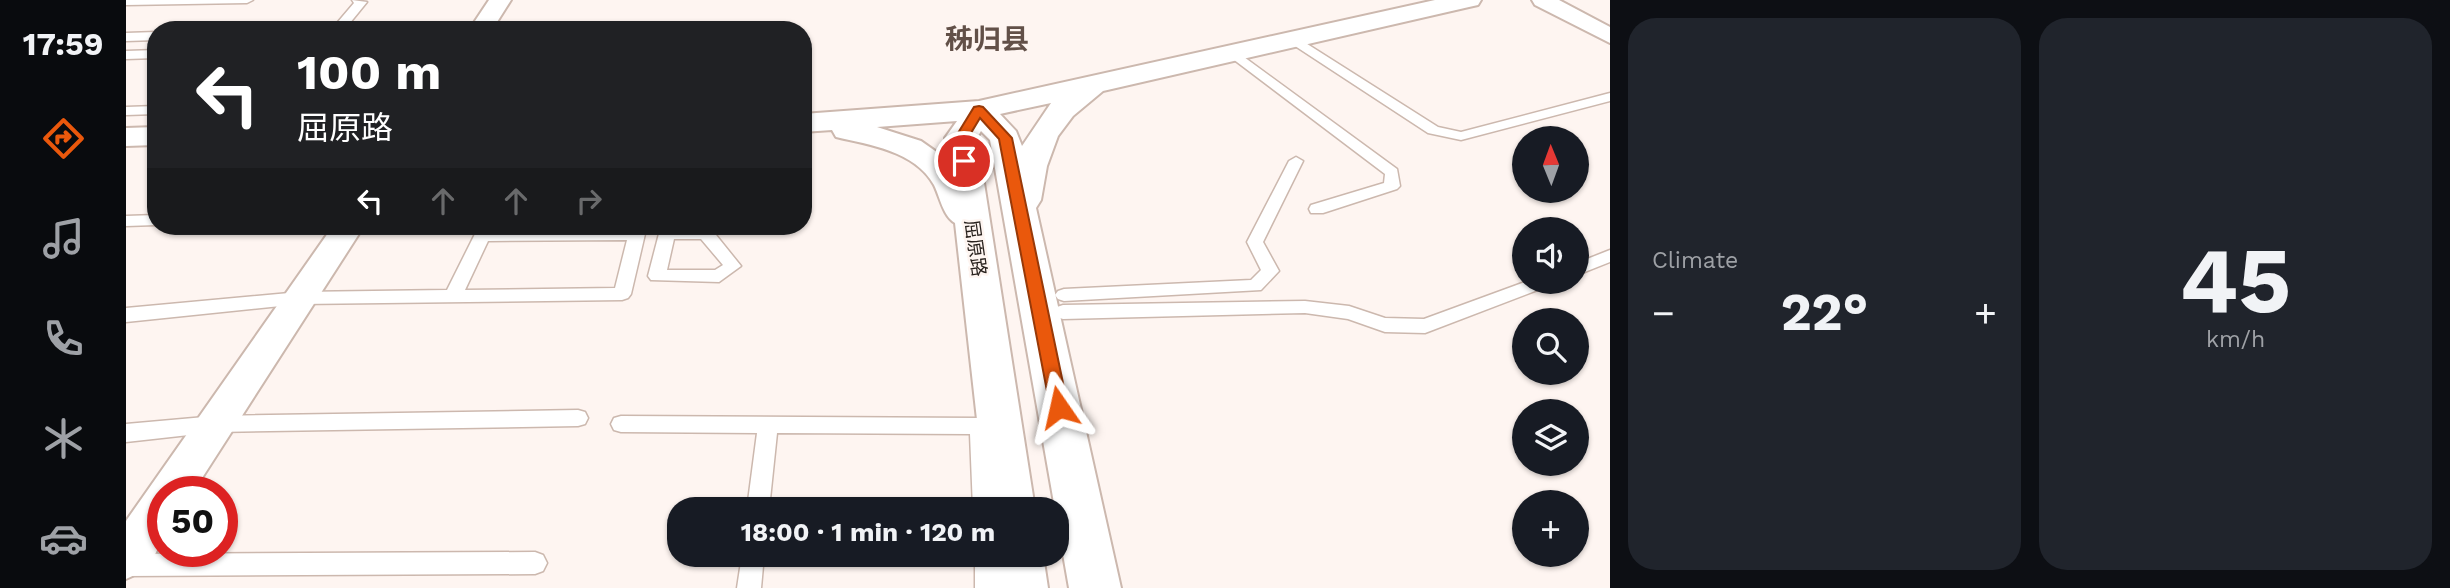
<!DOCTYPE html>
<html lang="en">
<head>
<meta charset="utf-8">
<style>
  :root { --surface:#171b24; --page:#20242c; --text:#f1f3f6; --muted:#9ea1a6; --accent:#ea580c }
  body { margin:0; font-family:"Work Sans","Noto Sans SC",sans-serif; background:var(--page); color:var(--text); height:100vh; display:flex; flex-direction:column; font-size:26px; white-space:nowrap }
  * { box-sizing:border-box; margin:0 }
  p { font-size:23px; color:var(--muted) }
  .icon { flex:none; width:38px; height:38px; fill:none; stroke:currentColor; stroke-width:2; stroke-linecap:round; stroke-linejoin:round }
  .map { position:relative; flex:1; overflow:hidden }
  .side { display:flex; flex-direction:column; gap:18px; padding:18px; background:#0d0f14; width:840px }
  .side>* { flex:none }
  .hud { position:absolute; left:21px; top:21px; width:665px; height:214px; border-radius:28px; box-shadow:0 2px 5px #0004; background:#202124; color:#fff; overflow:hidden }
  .needle { width:46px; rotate:359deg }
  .controls { position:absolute; left:1386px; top:126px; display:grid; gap:14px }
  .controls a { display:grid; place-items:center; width:77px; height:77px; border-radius:50%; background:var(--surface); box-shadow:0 2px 5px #0004; font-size:35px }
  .speed { position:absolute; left:21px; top:476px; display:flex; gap:14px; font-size:35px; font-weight:700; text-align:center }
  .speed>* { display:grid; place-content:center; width:91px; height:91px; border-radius:50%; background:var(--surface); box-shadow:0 2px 5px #0004; line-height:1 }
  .speed .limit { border:10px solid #d22; background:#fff; color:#111 }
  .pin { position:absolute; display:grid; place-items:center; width:60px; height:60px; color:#fff; margin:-30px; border:4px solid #fff; border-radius:50%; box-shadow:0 2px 7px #0007 }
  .me { position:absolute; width:77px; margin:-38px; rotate:349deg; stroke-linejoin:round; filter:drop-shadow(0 0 5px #0008) }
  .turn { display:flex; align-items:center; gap:24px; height:147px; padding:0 35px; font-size:32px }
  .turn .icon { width:91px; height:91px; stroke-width:2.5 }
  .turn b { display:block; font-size:49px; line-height:60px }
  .lanes { display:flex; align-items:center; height:66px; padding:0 35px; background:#0003; justify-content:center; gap:35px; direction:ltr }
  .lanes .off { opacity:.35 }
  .big { font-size:52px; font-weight:700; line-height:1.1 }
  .side .card { flex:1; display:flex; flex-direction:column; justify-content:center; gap:10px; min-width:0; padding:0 24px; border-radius:28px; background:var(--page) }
  .side .dial { align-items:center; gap:0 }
  .dial b { font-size:91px; line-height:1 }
  .heat { display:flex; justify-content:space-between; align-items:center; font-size:38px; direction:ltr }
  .side .tiles { flex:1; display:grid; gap:18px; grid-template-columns:repeat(2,1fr) }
  .trip { position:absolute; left:541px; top:497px; width:402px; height:70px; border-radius:28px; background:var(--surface); box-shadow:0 2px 5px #0004; font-weight:700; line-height:70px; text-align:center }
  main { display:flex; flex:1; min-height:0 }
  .tab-bar { display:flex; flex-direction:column; width:126px; justify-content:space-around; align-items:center; background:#090b0e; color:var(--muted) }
  .tab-bar .icon { width:49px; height:49px }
  .tab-bar .on { color:var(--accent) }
  .tab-bar b { font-size:32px; color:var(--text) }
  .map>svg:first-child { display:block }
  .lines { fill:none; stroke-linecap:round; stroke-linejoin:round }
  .service-casing { stroke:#ccb8ae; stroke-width:3 }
  .minor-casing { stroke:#ccb8ae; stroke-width:4 }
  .secondary-casing { stroke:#ccb8ae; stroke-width:4 }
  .service { fill:#fff; fill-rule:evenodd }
  .minor { fill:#fff; fill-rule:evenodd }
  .secondary { fill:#fff; fill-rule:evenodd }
  .route { fill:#ea580c; stroke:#983908; stroke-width:2 }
  .labels { text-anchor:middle; stroke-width:5; stroke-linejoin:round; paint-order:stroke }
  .street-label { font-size:19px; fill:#29221e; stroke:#fef5f1 }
  .far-town-label { font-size:28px; font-weight:bold; fill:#625048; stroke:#fef5f1 }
</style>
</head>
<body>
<main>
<nav class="tab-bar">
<b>17:59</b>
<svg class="icon on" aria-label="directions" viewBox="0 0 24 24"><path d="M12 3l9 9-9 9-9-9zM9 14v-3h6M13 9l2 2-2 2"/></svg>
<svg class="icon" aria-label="music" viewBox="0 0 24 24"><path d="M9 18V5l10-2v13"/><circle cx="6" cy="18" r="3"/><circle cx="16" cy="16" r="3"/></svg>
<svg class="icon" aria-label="phone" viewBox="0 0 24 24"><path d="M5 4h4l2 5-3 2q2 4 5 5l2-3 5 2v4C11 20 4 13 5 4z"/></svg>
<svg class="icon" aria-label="climate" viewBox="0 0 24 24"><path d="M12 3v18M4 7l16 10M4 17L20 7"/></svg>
<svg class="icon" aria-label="car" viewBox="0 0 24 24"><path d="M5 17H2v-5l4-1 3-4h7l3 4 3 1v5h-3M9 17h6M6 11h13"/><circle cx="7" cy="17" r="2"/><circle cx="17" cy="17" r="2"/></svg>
</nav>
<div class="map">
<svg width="1484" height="588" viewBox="0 0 1484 588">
  <rect width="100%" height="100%" fill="#fef5f1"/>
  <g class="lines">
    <defs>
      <path id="service" d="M 0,0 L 127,0 L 121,3 L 0,5 Z
        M 226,0 L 241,2 L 219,29 L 197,30 L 211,23 L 228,3 Z
        M 30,32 L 30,40 L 0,41 L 0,33 Z
        M 1167,35 L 1312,127 L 1335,132 L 1484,93 L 1484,101 L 1335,140 L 1302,133 L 1163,42 L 1161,39 Z
        M 1107,49 L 1271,169 L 1274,186 L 1271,189 L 1197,213 L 1185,213 L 1183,209 L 1185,205 L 1258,183 L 1259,174 L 1103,56 L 1103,50 Z
        M 30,50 L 30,58 L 0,59 L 0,51 Z
        M 30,106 L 30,114 L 0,115 L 0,107 Z
        M 1170,157 L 1177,161 L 1137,242 L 1153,271 L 1135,290 L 938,301 L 932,299 L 929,295 L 932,291 L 938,289 L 1125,280 L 1135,270 L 1121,242 L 1163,161 Z
        M 30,215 L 30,225 L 0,226 L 0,216 Z
        M 535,226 L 586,230 L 615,266 L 593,282 L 525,280 L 522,276 ZM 548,239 L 575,239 L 597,265 L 589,270 L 541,270 Z
        M 511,229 L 519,234 L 505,294 L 502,298 L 496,300 L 174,304 L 0,322 L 0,308 L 174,292 L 321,290 L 350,232 ZM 501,240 L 489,288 L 339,290 L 362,241 Z
        M 1484,250 L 1484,262 L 1451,275 L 1451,263 Z
        M 1399,282 L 1425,282 L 1422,286 L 1299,333 L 1259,332 L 1222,319 L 1179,313 L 937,319 L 931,317 L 928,312 L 931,307 L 937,305 L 1179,301 L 1223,306 L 1259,318 L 1298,319 Z
        M 452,410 L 459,412 L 462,418 L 459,424 L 452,426 L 90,432 L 0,442 L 0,424 L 90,416 Z
        M 495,416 L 853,418 L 860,420 L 864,432 L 869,509 L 847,509 L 844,434 L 651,433 L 643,509 L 621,509 L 631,433 L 495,432 L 488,430 L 485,424 L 488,418 Z
        M 409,552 L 417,555 L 421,563 L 417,571 L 409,574 L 0,576 L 0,554 Z
        M 616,555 L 638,555 L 635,588 L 611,588 Z
        M 849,555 L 871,555 L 873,588 L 849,588 Z"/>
      <path id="minor" d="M 363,0 L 385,0 L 366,30 L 343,30 Z
        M 1406,0 L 1433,0 L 1484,27 L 1484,43 L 1409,5 Z
        M 207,226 L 238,226 L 67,492 L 37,492 C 37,528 40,563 0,579 L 0,521 Z"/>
      <path id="secondary" d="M 1309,0 L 1355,0 L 1352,5 L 1343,7 L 977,91 L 947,116 L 932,136 L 921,166 L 915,200 L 910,208 L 995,588 L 943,588 L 864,140 L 855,131 L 851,138 L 909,509 L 861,509 L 829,223 C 817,216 814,197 808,185 C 789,151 744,145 710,137 L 706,130 L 677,132 L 677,114 L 853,101 ZM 925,103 L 896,146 L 890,131 L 874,114 ZM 831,121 L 819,138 L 822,160 L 795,141 L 751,127 Z
        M 30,127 L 30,145 L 0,146 L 0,128 Z
        M 867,555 L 917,555 L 922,588 L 870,588 Z"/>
    </defs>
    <use href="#service" class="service-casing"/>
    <use href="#minor" class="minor-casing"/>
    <use href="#secondary" class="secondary-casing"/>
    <use href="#service" class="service"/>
    <use href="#minor" class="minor"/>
    <use href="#secondary" class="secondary"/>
  </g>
  <path class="route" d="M 853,106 L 857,107 L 886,138 L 942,407 L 940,413 L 933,415 L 927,413 L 924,407 L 873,139 L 854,118 L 842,138 L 845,161 L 838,165 L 832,161 L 829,138 L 848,107 Z"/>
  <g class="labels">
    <g class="street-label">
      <text transform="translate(850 248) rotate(82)" y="7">屈原路</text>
    </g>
    <g class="far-town-label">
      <text x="861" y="49">秭归县</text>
    </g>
  </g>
</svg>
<div class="controls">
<a><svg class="needle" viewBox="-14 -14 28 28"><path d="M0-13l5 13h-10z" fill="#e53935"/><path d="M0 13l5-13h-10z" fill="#9ea1a6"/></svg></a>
<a><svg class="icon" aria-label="sound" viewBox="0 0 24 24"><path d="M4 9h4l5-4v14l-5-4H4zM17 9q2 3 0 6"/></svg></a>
<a><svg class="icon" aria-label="search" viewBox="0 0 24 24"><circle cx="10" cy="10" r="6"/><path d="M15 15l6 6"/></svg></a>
<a><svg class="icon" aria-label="layers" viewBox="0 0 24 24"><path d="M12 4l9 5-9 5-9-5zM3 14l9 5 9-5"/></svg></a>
<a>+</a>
</div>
<div class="speed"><div class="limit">50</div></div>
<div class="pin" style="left:838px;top:161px;background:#d93025"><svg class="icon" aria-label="arrive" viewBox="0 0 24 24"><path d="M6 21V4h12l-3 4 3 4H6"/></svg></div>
<svg class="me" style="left:933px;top:407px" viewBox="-20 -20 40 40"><path d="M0-17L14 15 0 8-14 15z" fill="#ea580c" stroke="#fff" stroke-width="4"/></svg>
<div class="trip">18:00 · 1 min · 120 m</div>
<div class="hud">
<div class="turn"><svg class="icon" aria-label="left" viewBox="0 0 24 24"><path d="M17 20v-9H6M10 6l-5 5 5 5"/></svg><div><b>100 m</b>屈原路</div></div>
<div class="lanes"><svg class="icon" aria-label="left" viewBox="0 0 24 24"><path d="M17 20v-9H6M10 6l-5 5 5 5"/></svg><svg class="icon off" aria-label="ahead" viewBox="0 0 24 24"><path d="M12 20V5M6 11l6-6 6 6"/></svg><svg class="icon off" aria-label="ahead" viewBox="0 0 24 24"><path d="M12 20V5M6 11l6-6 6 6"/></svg><svg class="icon off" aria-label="right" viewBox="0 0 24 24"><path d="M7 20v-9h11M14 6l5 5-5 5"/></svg></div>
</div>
</div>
<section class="side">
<div class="tiles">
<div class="card"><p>Climate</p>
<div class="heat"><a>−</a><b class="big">22°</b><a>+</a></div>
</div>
<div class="card dial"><b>45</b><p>km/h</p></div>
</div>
</section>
</main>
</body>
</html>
